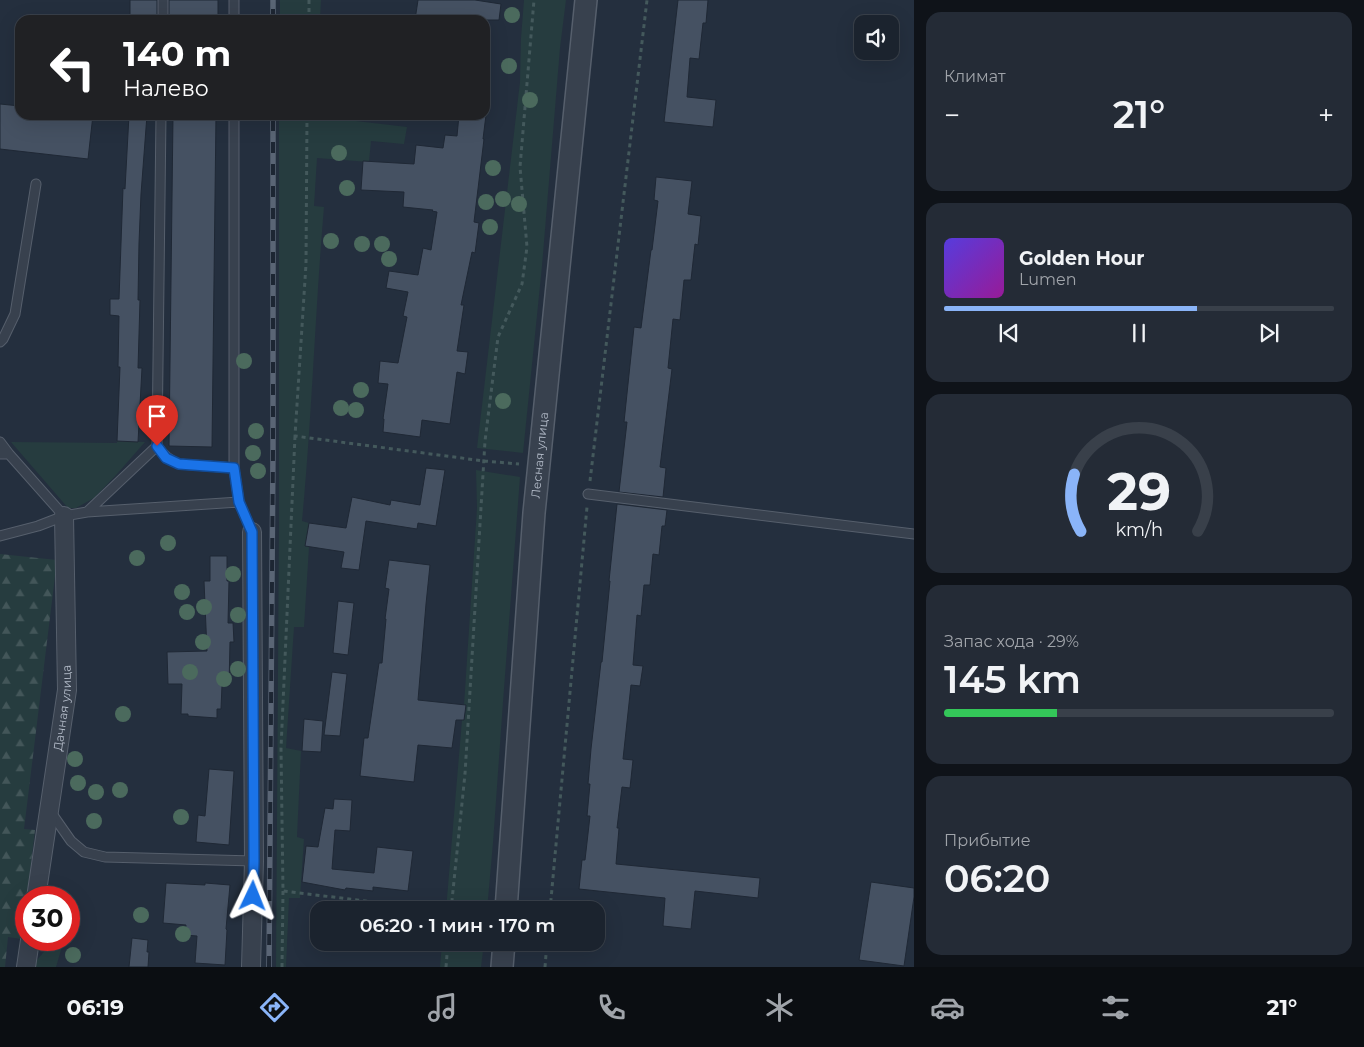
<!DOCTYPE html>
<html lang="ru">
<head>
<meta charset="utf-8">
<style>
  :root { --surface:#1b232e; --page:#242b36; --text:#f1f3f6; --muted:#a0a4aa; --line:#39404a; --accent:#8ab4f8 }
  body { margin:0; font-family:Montserrat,sans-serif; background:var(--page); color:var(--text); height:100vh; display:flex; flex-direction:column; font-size:19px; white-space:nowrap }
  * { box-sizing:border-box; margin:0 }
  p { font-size:16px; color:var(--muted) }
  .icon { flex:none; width:28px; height:28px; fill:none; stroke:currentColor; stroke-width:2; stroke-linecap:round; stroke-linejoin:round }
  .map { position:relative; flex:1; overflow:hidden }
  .side { display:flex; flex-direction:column; gap:12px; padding:12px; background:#0f1319; width:450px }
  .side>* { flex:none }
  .banner { position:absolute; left:15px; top:15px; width:475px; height:105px; border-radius:15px; box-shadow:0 5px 20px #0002,0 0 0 1px var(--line); background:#202124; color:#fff; overflow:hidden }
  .buttons { position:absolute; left:854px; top:15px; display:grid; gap:10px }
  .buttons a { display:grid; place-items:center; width:45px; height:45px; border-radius:10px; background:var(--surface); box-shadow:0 5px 20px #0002,0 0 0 1px var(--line); font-size:25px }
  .speed { position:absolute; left:15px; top:886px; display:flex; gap:10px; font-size:25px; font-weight:700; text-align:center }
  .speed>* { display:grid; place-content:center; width:65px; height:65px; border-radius:50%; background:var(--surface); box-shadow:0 5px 20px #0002,0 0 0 1px var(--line); line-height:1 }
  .speed .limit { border:8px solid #d22; background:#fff; color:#111 }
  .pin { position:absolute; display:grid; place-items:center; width:42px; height:42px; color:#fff; margin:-51px -21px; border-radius:50% 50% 50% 0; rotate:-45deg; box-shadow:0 0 5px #0007 }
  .pin .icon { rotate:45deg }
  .me { position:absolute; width:55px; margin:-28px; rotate:2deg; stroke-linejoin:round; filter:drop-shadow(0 0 4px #0008) }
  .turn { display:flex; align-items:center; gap:18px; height:105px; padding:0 25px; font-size:22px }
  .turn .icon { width:65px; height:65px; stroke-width:2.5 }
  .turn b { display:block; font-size:35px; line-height:42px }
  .big { font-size:38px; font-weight:600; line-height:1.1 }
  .side .tile { flex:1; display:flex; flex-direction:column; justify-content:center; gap:8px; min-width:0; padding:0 18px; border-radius:15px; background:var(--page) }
  .side .dial { align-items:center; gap:0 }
  .dial svg { height:130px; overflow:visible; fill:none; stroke:var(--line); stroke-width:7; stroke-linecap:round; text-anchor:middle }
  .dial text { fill:var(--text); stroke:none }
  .song { display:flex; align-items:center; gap:15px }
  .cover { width:60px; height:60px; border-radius:8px; background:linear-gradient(135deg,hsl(250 70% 55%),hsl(300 70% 35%)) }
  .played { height:5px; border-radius:2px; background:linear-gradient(90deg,var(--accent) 65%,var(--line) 65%) }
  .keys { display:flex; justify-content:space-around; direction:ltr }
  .heat { display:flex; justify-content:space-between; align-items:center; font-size:28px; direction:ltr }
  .charge { height:8px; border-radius:4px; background:linear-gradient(90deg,#34c759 29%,var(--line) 0) }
  .trip { position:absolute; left:310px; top:901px; width:295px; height:50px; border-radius:15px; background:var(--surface); box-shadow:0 5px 20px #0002,0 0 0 1px var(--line); font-weight:600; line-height:50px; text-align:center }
  .tabs { display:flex; height:80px; justify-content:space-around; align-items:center; background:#0b0e12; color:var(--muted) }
  .tabs .icon { width:35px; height:35px }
  .tabs .selected { color:var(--accent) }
  .tabs b { font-size:22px; color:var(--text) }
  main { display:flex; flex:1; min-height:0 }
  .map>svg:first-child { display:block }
  .green { fill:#263c3f }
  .forest { fill:url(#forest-firs) }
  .building { fill:#455162; stroke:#1f2835 }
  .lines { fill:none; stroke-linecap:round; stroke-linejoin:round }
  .service-casing { stroke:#565f6c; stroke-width:11 }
  .minor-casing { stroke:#565f6c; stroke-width:20 }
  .tertiary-casing { stroke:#565f6c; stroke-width:24 }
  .path { stroke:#44595c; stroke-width:3; stroke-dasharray:4 4; stroke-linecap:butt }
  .service { stroke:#38414e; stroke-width:9 }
  .minor { stroke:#38414e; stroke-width:18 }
  .tertiary { stroke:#38414e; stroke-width:21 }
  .rail-casing { stroke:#5a6575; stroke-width:5.5 }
  .rail { stroke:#1d2633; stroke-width:4; stroke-dasharray:11; stroke-linecap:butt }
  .tree { fill:#4b6a5d }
  .route-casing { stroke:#114b97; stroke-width:12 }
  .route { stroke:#1a73e8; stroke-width:9 }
  .labels { text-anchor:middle; stroke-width:5; stroke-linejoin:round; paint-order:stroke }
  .street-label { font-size:12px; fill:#b4bcc9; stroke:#1d2633 }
</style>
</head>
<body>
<main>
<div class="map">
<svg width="914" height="967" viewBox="0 0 914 967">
  <defs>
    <pattern id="forest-firs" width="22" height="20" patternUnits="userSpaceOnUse" patternTransform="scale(1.25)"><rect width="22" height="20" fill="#263c3f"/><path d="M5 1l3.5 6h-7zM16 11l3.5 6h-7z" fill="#435659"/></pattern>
  </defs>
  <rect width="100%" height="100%" fill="#242f3e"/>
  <path class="green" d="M 280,0 L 321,0 L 320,20 L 280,20 Z
    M 524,0 L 566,0 L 560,48 L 542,266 L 523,453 L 477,448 L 520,82 L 521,38 Z
    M 279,115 L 314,115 L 314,116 L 407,127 L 404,144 L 371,141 L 369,162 L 317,158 L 314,206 L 324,207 C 315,312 312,417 302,521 L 309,523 L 305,546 L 309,547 L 304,627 L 294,627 L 286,748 L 301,751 L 297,837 L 304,839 L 300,898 L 289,898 L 286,967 L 276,967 L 279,521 Z
    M 117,441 L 145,442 L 117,474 L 94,498 L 76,508 L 68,508 L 11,442 L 117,443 Z
    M 476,470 L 520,477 L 503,702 L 493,843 L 487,910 L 446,910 L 462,720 L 464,720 L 466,706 L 464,705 L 477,508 Z
    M 54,940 L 64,940 L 56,967 L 31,967 Z
    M 442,943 L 484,943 L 481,967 L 440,967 Z"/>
  <path class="forest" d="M 0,554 L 57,560 L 24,829 L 35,830 L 22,939 L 8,937 L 5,967 L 0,967 Z"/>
  <path class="building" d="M 130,0 L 157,0 L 157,20 L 130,20 Z
    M 169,0 L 218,0 L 218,20 L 169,20 Z
    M 418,0 L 475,0 L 501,4 L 499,20 L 415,20 Z
    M 678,0 L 708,0 L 706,23 L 703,23 L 699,59 L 690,58 L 687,97 L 716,100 L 713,127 L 664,122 Z
    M 0,104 L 20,106 L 20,115 L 93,115 L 88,159 L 0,149 Z
    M 129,115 L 147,115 L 141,194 L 139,243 L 138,300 L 140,300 L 138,368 L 142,368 L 138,442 L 117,441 L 120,367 L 118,367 L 119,316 L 110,315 L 110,299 L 119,299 L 123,188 L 125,189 Z
    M 173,115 L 216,115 L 212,447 L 169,446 Z
    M 459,115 L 486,115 L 483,139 L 484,139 L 474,222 L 479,223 L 475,253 L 472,252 L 461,305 L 464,305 L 457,351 L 468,352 L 465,374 L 457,372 L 450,424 L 422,420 L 420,437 L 383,432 L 384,419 L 383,419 L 388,384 L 378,383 L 380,361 L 398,363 L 407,317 L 403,316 L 408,292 L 386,288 L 389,271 L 418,275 L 423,248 L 431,250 L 437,212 L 432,211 L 433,210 L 403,207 L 404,192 L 361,190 L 363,161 L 414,164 L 416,145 L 443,148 L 445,135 L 457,136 Z
    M 656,177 L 692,181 L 688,214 L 701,216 L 698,245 L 695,244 L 691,280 L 684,280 L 680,320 L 673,319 L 668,368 L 672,369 L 660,467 L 666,468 L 663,497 L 619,492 L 627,422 L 624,422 L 634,327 L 641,328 L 651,250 L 652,250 L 658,201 L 654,200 Z
    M 426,468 L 445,470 L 436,526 L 418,523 L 417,529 L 366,521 L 359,570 L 341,568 L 344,552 L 305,546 L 309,523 L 346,528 L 352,497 L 390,505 L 391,500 L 420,505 Z
    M 617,504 L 667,510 L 665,526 L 662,526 L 659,555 L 653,554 L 650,585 L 644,585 L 641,616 L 637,615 L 633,665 L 643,666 L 640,686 L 631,685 L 623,759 L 633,760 L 630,788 L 622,787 L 617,828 L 619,828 L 616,864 L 760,878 L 758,898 L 695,891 L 691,929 L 663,926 L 665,898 L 579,889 L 582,860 L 585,860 L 590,816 L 587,816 L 590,784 L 588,784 L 591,749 L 601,662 L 602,662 L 607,612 L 610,581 L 609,581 Z
    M 210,556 L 227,556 L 227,581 L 229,581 L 228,623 L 233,623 L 234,642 L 230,642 L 229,686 L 222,685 L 221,709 L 217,709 L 217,718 L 188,716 L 188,714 L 181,714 L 182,684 L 168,684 L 167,652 L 207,651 L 204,581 L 210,581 Z
    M 389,560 L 430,565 L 426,604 L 418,700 L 466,705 L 464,720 L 456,720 L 452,748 L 418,745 L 414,782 L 360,776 L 364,738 L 368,738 L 379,663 L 382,663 L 386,619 L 385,619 L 389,589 L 385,588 Z
    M 338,601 L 354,603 L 348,655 L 333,653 Z
    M 332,672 L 347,674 L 340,736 L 324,735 Z
    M 304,719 L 323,721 L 321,752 L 302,751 Z
    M 209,769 L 234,771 L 229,845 L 196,842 L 198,815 L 205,816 Z
    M 334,799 L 352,800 L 350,831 L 335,830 L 332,869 L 374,873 L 377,847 L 413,851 L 408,891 L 373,887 L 373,891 L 346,888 L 345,890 L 302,882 L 306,846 L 318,847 L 325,808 L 333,809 Z
    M 871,882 L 914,888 L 914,897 L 904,966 L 859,960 Z
    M 166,883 L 205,885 L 205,883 L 230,885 L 226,929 L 227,930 L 225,965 L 195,963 L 197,936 L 185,935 L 186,925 L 163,923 Z
    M 132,938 L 148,940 L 147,952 L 149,952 L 148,967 L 129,967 Z"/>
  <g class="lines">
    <defs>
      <path id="service" d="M 234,0 L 234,20
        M 163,20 L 163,0
        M 234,115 L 234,468
        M 0,342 L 3,339 L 15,314 L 36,184
        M 0,442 L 9,454
        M 157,446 L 161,115
        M 0,454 L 9,454 L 64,516
        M 588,494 L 914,534
        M 87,512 L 239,502
        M 0,536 L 38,526 L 64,516 L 87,512 L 157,446 C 163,455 169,460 179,464 L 234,468 L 239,502 L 252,532
        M 50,811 L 71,841 L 84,852 L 105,857 L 254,861"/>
      <g id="minor">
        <path id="s1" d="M 36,898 L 67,690 L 64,516"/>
        <path d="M 26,967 L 30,940"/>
        <path d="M 251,967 L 254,861 L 252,532"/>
      </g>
      <g id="tertiary">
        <path id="s2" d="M 506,910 L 534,513 L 586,0"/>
        <path d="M 502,967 L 504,942"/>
      </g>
    </defs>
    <use href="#service" class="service-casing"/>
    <use href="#minor" class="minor-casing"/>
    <use href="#tertiary" class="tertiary-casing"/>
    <path class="path" d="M 309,20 L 309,0
      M 307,115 L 306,264 L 295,436 L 484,461 L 519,464
      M 295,436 L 281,748 L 283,891 L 440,910
      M 590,481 L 647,0
      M 451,910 L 465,774 L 485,441 L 498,337 L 522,284 L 527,247 L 520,167 L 534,0
      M 550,910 L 587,507
      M 282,967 L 283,891
      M 446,967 L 448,942
      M 545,967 L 547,942"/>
    <use href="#service" class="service"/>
    <use href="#minor" class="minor"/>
    <use href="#tertiary" class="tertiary"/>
    <defs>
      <path id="rail" d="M 273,20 L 273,0
        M 269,967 L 273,450 L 273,115"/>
    </defs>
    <use href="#rail" class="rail-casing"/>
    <use href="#rail" class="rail"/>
  </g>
  <g class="tree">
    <circle cx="512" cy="15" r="8"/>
    <circle cx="509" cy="66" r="8"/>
    <circle cx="530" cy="100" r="8"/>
    <circle cx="339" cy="153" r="8"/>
    <circle cx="493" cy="168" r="8"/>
    <circle cx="347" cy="188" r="8"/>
    <circle cx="503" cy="199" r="8"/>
    <circle cx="486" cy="202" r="8"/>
    <circle cx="519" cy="204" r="8"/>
    <circle cx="490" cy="227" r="8"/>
    <circle cx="331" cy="241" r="8"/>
    <circle cx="362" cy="244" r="8"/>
    <circle cx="382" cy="244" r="8"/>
    <circle cx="389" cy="259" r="8"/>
    <circle cx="244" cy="361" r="8"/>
    <circle cx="361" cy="390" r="8"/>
    <circle cx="503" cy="401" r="8"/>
    <circle cx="341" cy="408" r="8"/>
    <circle cx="356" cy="410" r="8"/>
    <circle cx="256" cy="431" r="8"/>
    <circle cx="253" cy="453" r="8"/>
    <circle cx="258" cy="471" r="8"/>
    <circle cx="168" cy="543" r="8"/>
    <circle cx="137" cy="558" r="8"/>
    <circle cx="233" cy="574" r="8"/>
    <circle cx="182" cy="592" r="8"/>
    <circle cx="204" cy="607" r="8"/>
    <circle cx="187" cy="612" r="8"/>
    <circle cx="238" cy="615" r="8"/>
    <circle cx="203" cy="642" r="8"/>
    <circle cx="238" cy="669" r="8"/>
    <circle cx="190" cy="672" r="8"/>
    <circle cx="224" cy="679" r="8"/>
    <circle cx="123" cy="714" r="8"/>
    <circle cx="75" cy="759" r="8"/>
    <circle cx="78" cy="783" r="8"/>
    <circle cx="120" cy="790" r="8"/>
    <circle cx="96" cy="792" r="8"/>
    <circle cx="181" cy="817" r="8"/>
    <circle cx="94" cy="821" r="8"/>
    <circle cx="141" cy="915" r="8"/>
    <circle cx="183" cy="934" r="8"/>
    <circle cx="73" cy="955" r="8"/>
  </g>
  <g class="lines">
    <defs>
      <path id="route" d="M 157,446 L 166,458 L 179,464 L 234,468 L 239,502 L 252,532 L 254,861 L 253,896"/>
    </defs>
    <use href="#route" class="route-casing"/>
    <use href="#route" class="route"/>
  </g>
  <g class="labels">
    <g class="street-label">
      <text dy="4" stroke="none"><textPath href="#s2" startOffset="456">Лесная улица</textPath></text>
      <text dy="4" stroke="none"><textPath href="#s1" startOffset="192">Дачная улица</textPath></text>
    </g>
  </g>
</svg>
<div class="buttons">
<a><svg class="icon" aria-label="sound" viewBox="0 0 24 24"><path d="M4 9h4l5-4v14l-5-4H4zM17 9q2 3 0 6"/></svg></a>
</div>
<div class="speed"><div class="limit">30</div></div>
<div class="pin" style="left:157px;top:446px;background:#d93025"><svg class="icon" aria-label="arrive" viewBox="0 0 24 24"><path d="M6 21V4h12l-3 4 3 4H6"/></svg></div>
<svg class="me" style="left:253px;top:896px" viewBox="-20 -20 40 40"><path d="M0-17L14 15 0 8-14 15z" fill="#1a73e8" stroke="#fff" stroke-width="4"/></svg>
<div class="trip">06:20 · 1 мин · 170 m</div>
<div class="banner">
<div class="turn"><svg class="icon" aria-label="left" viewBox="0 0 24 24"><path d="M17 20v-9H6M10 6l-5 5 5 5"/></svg><div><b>140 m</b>Налево</div></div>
</div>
</div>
<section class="side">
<div class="tile"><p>Климат</p>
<div class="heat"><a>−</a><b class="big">21°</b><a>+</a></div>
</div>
<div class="tile">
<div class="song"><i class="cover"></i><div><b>Golden Hour</b><p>Lumen</p></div></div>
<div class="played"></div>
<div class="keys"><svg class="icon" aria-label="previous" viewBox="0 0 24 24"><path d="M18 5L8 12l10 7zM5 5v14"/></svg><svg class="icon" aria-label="pause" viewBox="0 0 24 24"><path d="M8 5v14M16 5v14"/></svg><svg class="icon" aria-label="next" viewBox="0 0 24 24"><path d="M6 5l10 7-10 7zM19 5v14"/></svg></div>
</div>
<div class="tile dial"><svg viewBox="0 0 100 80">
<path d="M14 69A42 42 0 1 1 86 69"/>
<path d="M14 69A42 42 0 0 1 10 34" stroke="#8ab4f8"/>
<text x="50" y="56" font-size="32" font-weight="700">29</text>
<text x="50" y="72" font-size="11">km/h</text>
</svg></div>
<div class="tile"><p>Запас хода · 29%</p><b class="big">145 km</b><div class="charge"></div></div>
<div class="tile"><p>Прибытие</p><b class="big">06:20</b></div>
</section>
</main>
<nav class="tabs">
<b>06:19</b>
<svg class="icon selected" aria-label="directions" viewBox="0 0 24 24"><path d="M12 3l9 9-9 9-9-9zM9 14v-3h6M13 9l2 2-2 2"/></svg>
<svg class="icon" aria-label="music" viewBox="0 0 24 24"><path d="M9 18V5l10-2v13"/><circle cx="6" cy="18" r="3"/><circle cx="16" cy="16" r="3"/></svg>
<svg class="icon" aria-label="phone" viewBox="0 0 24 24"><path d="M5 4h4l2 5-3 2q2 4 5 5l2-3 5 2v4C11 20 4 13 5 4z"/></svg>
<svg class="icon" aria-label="climate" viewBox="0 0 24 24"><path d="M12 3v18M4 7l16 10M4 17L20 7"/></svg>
<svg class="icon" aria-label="car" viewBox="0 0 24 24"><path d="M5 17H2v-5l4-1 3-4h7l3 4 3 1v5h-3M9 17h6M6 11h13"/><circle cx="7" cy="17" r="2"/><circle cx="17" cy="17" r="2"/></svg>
<svg class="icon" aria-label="filters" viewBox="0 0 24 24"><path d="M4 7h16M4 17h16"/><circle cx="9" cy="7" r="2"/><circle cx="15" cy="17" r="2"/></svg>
<b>21°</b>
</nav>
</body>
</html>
